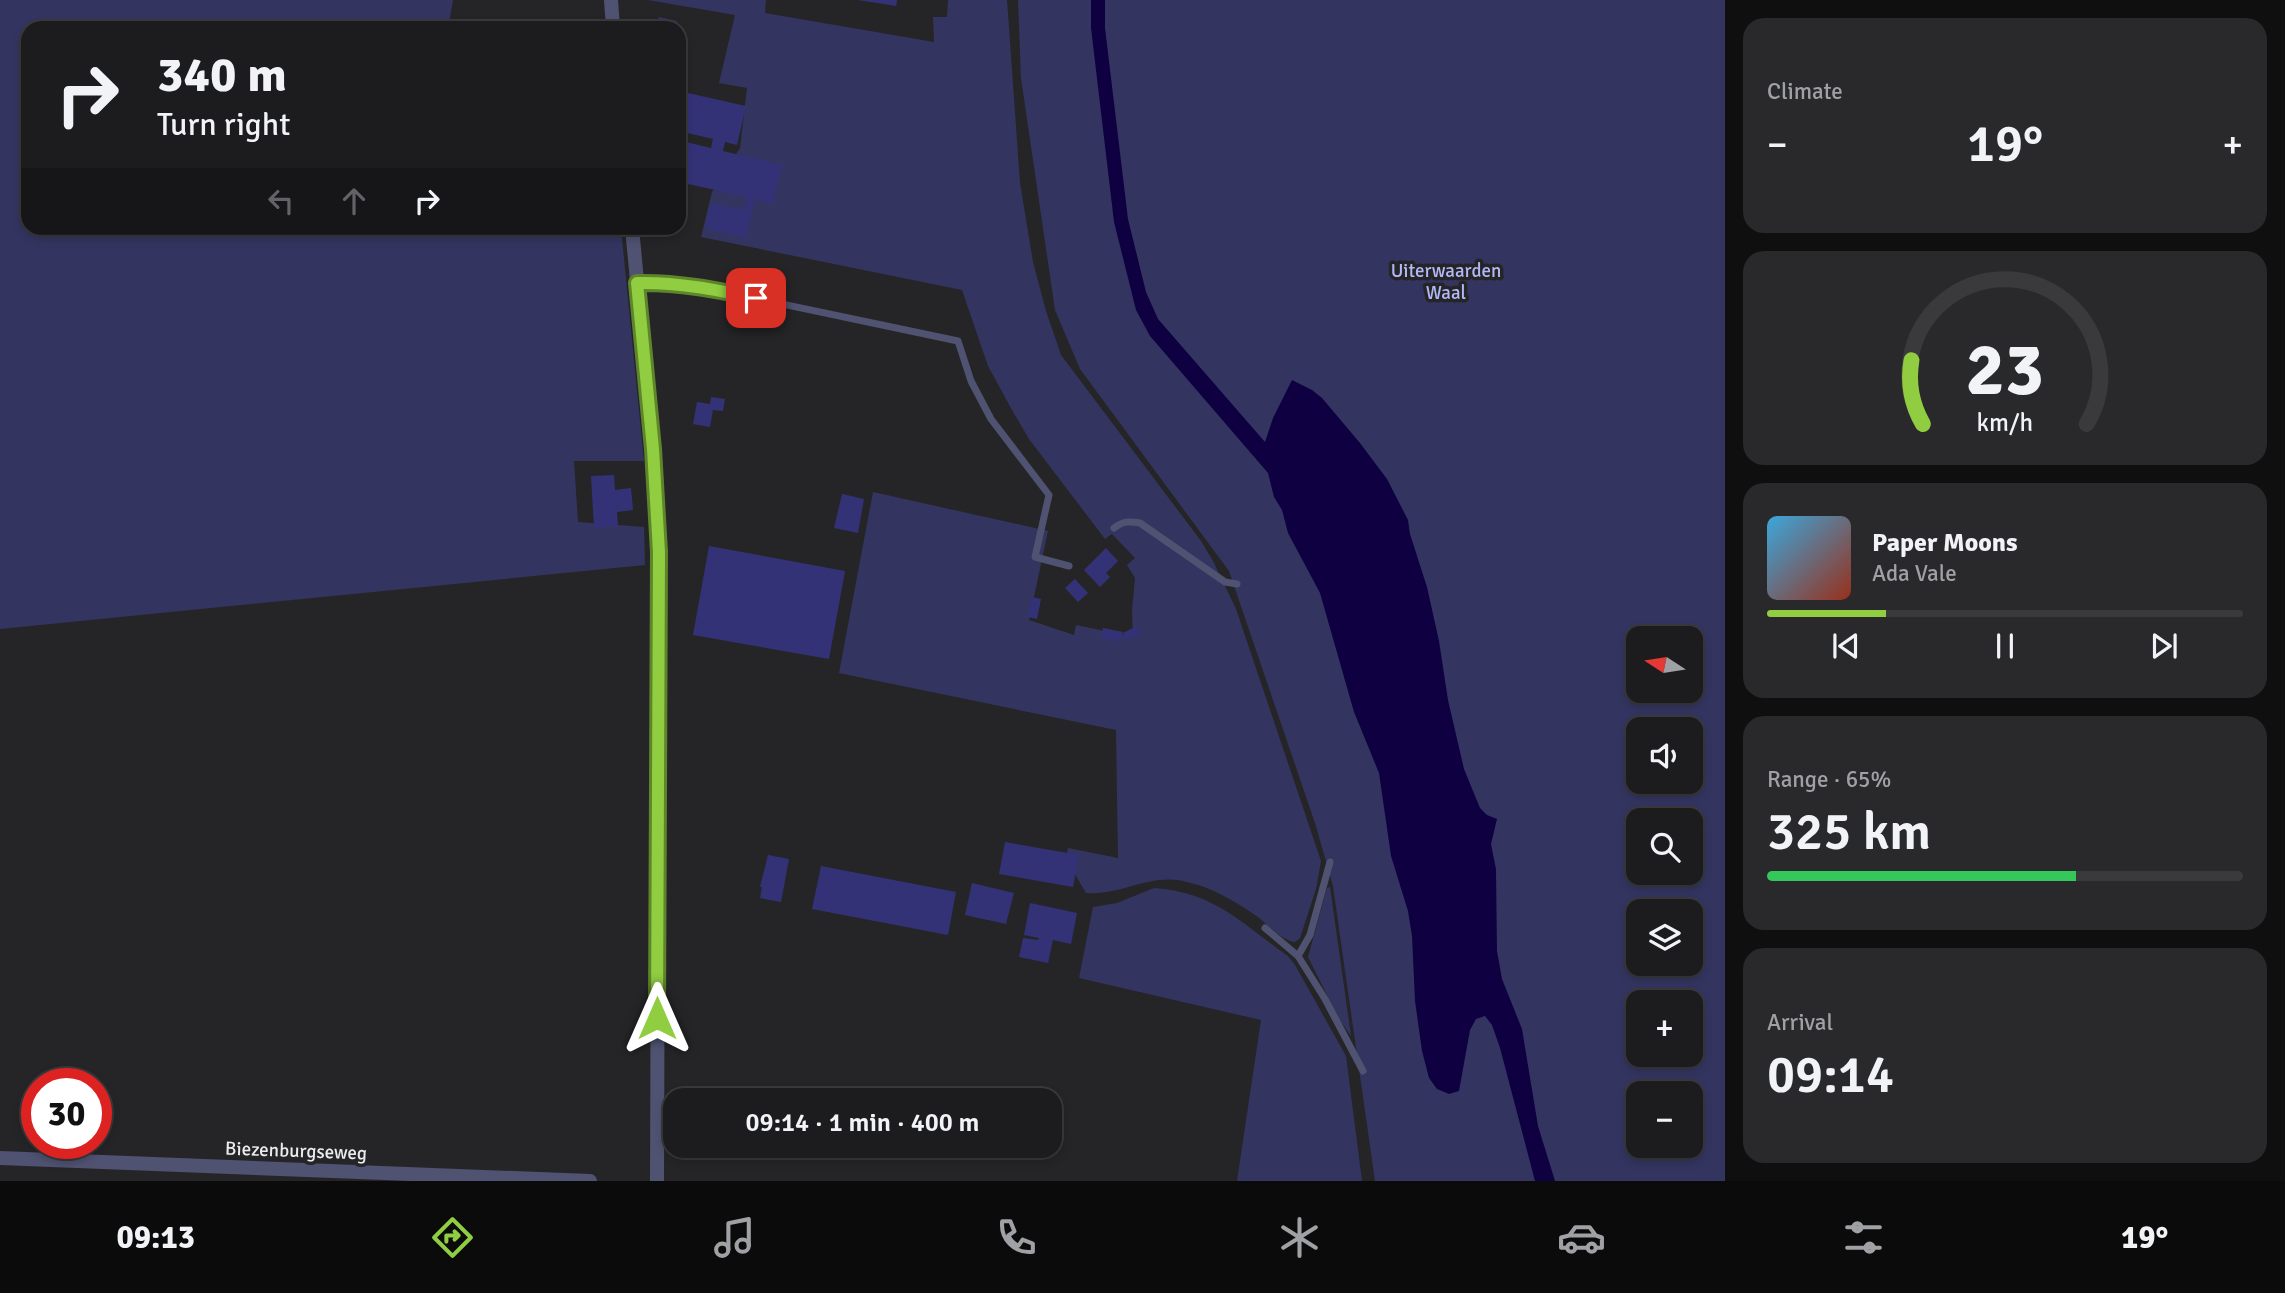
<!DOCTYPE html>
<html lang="en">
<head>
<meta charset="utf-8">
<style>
  :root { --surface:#1c1c1e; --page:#29292b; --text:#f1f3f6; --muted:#a0a1a4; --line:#3a3a3c; --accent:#90cd41 }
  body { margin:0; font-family:Signika,sans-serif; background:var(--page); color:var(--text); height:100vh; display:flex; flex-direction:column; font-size:26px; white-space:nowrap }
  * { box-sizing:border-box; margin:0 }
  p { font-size:23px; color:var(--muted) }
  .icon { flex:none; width:38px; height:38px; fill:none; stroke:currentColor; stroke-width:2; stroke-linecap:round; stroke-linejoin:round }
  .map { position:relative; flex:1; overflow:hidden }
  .drawer { display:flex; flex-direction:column; gap:18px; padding:18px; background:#0f0f10; width:560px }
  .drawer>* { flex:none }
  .banner { position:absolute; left:21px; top:21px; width:665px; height:214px; border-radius:21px; box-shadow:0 4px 10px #0003,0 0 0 2px var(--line); background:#1c1c1e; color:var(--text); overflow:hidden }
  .needle { width:46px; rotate:282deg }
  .controls { position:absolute; left:1626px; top:626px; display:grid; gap:14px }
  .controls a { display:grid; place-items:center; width:77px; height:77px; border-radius:14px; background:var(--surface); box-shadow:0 4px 10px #0003,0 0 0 2px var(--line); font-size:35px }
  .speed { position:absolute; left:21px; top:1068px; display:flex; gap:14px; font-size:35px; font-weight:700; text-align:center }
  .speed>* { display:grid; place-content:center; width:91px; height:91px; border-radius:50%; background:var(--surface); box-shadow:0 4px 10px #0003,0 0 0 2px var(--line); line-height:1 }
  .speed .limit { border:10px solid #d22; background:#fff; color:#111 }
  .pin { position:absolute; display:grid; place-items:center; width:60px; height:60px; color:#fff; margin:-30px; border-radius:14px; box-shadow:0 4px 10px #0006 }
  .me { position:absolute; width:77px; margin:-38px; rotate:0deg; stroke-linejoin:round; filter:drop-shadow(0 0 5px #0008) }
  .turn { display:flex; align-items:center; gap:24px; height:147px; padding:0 21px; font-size:32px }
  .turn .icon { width:91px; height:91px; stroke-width:2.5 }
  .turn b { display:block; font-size:49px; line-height:60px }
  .lanes { display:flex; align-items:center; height:66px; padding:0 21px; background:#0003; justify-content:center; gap:35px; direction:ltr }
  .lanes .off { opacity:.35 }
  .big { font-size:52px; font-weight:600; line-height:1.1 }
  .drawer .widget { flex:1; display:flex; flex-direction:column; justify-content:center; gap:10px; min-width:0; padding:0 24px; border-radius:21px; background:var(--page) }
  .drawer .dial { align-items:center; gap:0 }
  .dial svg { height:182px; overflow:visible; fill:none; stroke:var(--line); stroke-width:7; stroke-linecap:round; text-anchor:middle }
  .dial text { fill:var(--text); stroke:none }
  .song { display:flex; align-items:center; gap:21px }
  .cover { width:84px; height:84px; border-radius:10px; background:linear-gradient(135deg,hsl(200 70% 55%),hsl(10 70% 35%)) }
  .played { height:7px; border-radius:4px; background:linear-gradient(90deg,var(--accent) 25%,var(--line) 25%) }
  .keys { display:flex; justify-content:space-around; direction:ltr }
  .heat { display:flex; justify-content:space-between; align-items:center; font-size:38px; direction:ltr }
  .charge { height:10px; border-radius:5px; background:linear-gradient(90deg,#34c759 65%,var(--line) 0) }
  .trip { position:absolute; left:663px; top:1088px; width:399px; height:70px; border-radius:21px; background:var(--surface); box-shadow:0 4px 10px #0003,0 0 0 2px var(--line); font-weight:600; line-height:70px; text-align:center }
  .dock { display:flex; height:112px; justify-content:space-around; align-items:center; background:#0b0b0c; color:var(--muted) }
  .dock .icon { width:49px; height:49px }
  .dock .current { color:var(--accent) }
  .dock b { font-size:32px; color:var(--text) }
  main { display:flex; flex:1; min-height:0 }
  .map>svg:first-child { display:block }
  .green { fill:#333560; fill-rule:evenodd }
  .water { fill:#0f0042 }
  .building { fill:#343277 }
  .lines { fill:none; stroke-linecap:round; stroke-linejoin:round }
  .lane { stroke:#4f5271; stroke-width:7 }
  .street { stroke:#4f5271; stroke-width:14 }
  .route-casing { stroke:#5e852a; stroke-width:18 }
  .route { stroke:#90cd41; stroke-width:12 }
  .labels { text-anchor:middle; stroke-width:7; stroke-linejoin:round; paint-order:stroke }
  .park-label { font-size:19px; fill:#b3b9f6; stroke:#252528 }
  .street-label { font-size:19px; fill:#ebeced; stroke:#252528 }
</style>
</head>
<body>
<main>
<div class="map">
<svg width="1725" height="1181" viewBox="0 0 1725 1181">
  <rect width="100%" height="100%" fill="#252528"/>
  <path class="green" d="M 0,0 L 453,0 L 448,28 L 28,28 L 28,228 L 621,228 L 644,461 L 574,461 L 578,522 L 644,527 L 645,565 L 0,629 Z
    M 648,0 L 766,0 L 765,13 L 934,42 L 933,17 L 947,17 L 948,0 L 1007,0 L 1020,183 L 1033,262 L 1046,311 L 1061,355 L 1201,541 L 1213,561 L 1236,609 L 1321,861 L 1316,889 L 1300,938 L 1295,942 C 1279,939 1268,924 1255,915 C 1235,901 1211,887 1187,882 C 1150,872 1122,896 1086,893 L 1066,859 L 1068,848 L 1118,858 L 1116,730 L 839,673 L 873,492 L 1048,531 L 1029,620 L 1074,635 L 1076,625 L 1133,637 L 1132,611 L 1135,578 L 1127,565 L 1135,558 L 1112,534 L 1105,539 L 1029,439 L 1012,410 L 988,366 L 962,290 L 701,237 L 712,192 L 740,148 L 747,88 L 719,83 L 735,15 Z
    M 1018,0 L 1725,0 L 1725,1181 L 1375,1181 L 1333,886 L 1315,823 L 1229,571 L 1080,369 L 1055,310 L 1021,78 ZM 1638,639 L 1690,639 L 1690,691 L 1638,691 ZM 1638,730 L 1690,730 L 1690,782 L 1638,782 ZM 1638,821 L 1690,821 L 1690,873 L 1638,873 ZM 1638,912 L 1690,912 L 1690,964 L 1638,964 ZM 1638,1003 L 1690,1003 L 1690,1055 L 1638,1055 ZM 1638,1094 L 1690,1094 L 1690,1146 L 1638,1146 Z
    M 1330,887 L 1351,1036 L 1339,1019 L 1308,957 L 1327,888 Z
    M 1154,888 C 1215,892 1242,924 1288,956 L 1295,965 L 1346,1056 L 1362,1181 L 1237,1181 L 1261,1020 L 1079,978 L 1093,907 L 1117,903 Z"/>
  <path class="water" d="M 1091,0 L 1105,0 L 1105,28 L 1128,219 L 1146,292 L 1158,319 L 1265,442 L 1273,418 L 1292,380 L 1312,390 L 1322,398 L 1360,443 L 1387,479 L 1408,520 L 1410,534 L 1427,587 L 1439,641 L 1448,700 L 1464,769 L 1480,808 L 1487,815 L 1497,819 L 1491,844 L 1496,869 L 1497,951 L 1502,979 L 1522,1029 L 1538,1126 L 1555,1181 L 1535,1181 L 1500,1048 L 1492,1025 L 1485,1016 L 1476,1019 L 1470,1030 L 1459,1091 L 1449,1094 L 1437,1089 L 1429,1078 L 1422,1051 L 1415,1001 L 1412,936 L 1408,911 L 1391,856 L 1379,773 L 1354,712 L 1320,593 L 1288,533 L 1282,510 L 1274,497 L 1268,473 L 1150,336 L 1136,310 L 1114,222 L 1091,28 Z"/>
  <path class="building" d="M 858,0 L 897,0 L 896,6 Z
    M 659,17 L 677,21 L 675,28 L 656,28 Z
    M 679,91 L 746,106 L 737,145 L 725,142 L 723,151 L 782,165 L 773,204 L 755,199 L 746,238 L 705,228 L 710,203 L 744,210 L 747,197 L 679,182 L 679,154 L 682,141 L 711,148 L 713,139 L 679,131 Z
    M 711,397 L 725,399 L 723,411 L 713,410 L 710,427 L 693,424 L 697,402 L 710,404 Z
    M 614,475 L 615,490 L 631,488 L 633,510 L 617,512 L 618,526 L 594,528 L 591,476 Z
    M 842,494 L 864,499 L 858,533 L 834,528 Z
    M 709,546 L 845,571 L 829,659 L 693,635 Z
    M 1106,548 L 1118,561 L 1106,573 L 1110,577 L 1100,587 L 1084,570 Z
    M 1075,579 L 1088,593 L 1078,602 L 1065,588 Z
    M 1032,597 L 1041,599 L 1037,619 L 1027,617 Z
    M 1137,626 L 1140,634 L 1126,640 L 1123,633 Z
    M 1103,628 L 1123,632 L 1121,642 L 1101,638 Z
    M 1005,842 L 1079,855 L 1073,887 L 999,874 Z
    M 768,855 L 789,859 L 781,902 L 760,898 L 762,887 L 760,887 Z
    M 821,866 L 956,892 L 948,935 L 812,909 Z
    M 972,883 L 1014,893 L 1006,924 L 965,915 Z
    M 1030,903 L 1077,913 L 1071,944 L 1053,940 L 1048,963 L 1019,957 L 1023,938 L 1038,940 L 1039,938 L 1024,935 Z"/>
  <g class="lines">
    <path class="lane" d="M 638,283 L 659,282 L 706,288 L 958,341 L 971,381 L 991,419 L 1049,495 L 1035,557 L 1069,566
      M 1114,528 C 1123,521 1129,521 1140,523 L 1225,582 L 1237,584
      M 1265,928 L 1298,956 L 1325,999 L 1363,1071
      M 1298,956 L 1310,935 L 1330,862"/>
    <path class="street" d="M 611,0 L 613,28
      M 632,228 L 653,449 L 659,552 L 657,1181
      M 0,1158 L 590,1181"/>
  </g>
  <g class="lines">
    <defs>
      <path id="route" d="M 657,1018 L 659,552 L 653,449 L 637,283 C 678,282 717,290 756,298"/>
    </defs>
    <use href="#route" class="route-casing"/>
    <use href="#route" class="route"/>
  </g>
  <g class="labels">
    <g class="park-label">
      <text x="1446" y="277">Uiterwaarden<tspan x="1446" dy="22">Waal</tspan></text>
    </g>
    <g class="street-label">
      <text transform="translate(296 1150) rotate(2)" y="7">Biezenburgseweg</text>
    </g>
  </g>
</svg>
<div class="controls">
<a><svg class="needle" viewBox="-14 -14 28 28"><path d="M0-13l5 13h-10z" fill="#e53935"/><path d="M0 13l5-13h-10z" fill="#a0a1a4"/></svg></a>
<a><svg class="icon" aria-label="sound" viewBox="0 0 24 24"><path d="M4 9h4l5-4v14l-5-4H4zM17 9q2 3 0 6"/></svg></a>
<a><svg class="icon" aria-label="search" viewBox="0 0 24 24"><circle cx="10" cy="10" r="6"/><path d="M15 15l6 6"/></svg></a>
<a><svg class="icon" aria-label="layers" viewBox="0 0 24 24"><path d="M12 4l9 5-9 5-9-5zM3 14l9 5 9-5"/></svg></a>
<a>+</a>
<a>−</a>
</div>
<div class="speed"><div class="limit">30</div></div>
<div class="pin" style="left:756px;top:298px;background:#d93025"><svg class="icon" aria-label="arrive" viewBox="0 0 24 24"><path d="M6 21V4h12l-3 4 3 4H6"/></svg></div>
<svg class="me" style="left:657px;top:1018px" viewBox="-20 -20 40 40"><path d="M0-17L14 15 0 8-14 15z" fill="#90cd41" stroke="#fff" stroke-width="4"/></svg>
<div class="trip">09:14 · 1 min · 400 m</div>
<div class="banner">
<div class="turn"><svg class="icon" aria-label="right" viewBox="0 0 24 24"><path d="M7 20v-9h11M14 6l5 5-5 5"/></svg><div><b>340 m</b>Turn right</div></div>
<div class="lanes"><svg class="icon off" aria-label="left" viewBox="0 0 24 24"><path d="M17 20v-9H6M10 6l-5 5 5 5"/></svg><svg class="icon off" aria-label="ahead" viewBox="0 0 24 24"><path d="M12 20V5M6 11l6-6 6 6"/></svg><svg class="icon" aria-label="right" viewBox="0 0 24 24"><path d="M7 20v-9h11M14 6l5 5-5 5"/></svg></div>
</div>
</div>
<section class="drawer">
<div class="widget"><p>Climate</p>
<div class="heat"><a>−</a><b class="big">19°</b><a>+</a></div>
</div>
<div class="widget dial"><svg viewBox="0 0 100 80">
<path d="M14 69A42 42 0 1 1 86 69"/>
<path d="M14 69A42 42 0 0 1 9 41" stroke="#90cd41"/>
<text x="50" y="56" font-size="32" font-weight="700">23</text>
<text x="50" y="72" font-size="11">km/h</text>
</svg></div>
<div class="widget">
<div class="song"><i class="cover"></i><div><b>Paper Moons</b><p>Ada Vale</p></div></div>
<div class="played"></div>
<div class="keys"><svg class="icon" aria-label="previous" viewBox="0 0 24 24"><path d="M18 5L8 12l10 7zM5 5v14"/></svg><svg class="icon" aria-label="pause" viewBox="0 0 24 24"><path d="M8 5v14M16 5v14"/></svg><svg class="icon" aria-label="next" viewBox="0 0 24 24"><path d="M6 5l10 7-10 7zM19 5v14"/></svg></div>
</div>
<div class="widget"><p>Range · 65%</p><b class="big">325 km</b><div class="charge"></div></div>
<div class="widget"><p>Arrival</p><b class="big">09:14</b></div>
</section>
</main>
<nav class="dock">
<b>09:13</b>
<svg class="icon current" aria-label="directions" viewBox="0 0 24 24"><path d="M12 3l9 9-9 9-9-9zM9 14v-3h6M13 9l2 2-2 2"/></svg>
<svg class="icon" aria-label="music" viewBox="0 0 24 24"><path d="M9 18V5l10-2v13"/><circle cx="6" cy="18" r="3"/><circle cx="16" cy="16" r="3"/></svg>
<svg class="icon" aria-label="phone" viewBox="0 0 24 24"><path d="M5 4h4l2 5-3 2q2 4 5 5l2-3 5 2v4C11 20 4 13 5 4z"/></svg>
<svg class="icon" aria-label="climate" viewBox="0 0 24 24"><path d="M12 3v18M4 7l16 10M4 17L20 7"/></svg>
<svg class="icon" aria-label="car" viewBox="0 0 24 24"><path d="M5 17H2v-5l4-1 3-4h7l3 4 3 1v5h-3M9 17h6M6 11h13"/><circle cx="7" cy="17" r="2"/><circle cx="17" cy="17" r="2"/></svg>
<svg class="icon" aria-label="filters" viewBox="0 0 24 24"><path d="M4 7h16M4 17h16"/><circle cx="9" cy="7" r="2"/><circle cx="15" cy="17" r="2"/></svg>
<b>19°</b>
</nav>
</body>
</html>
